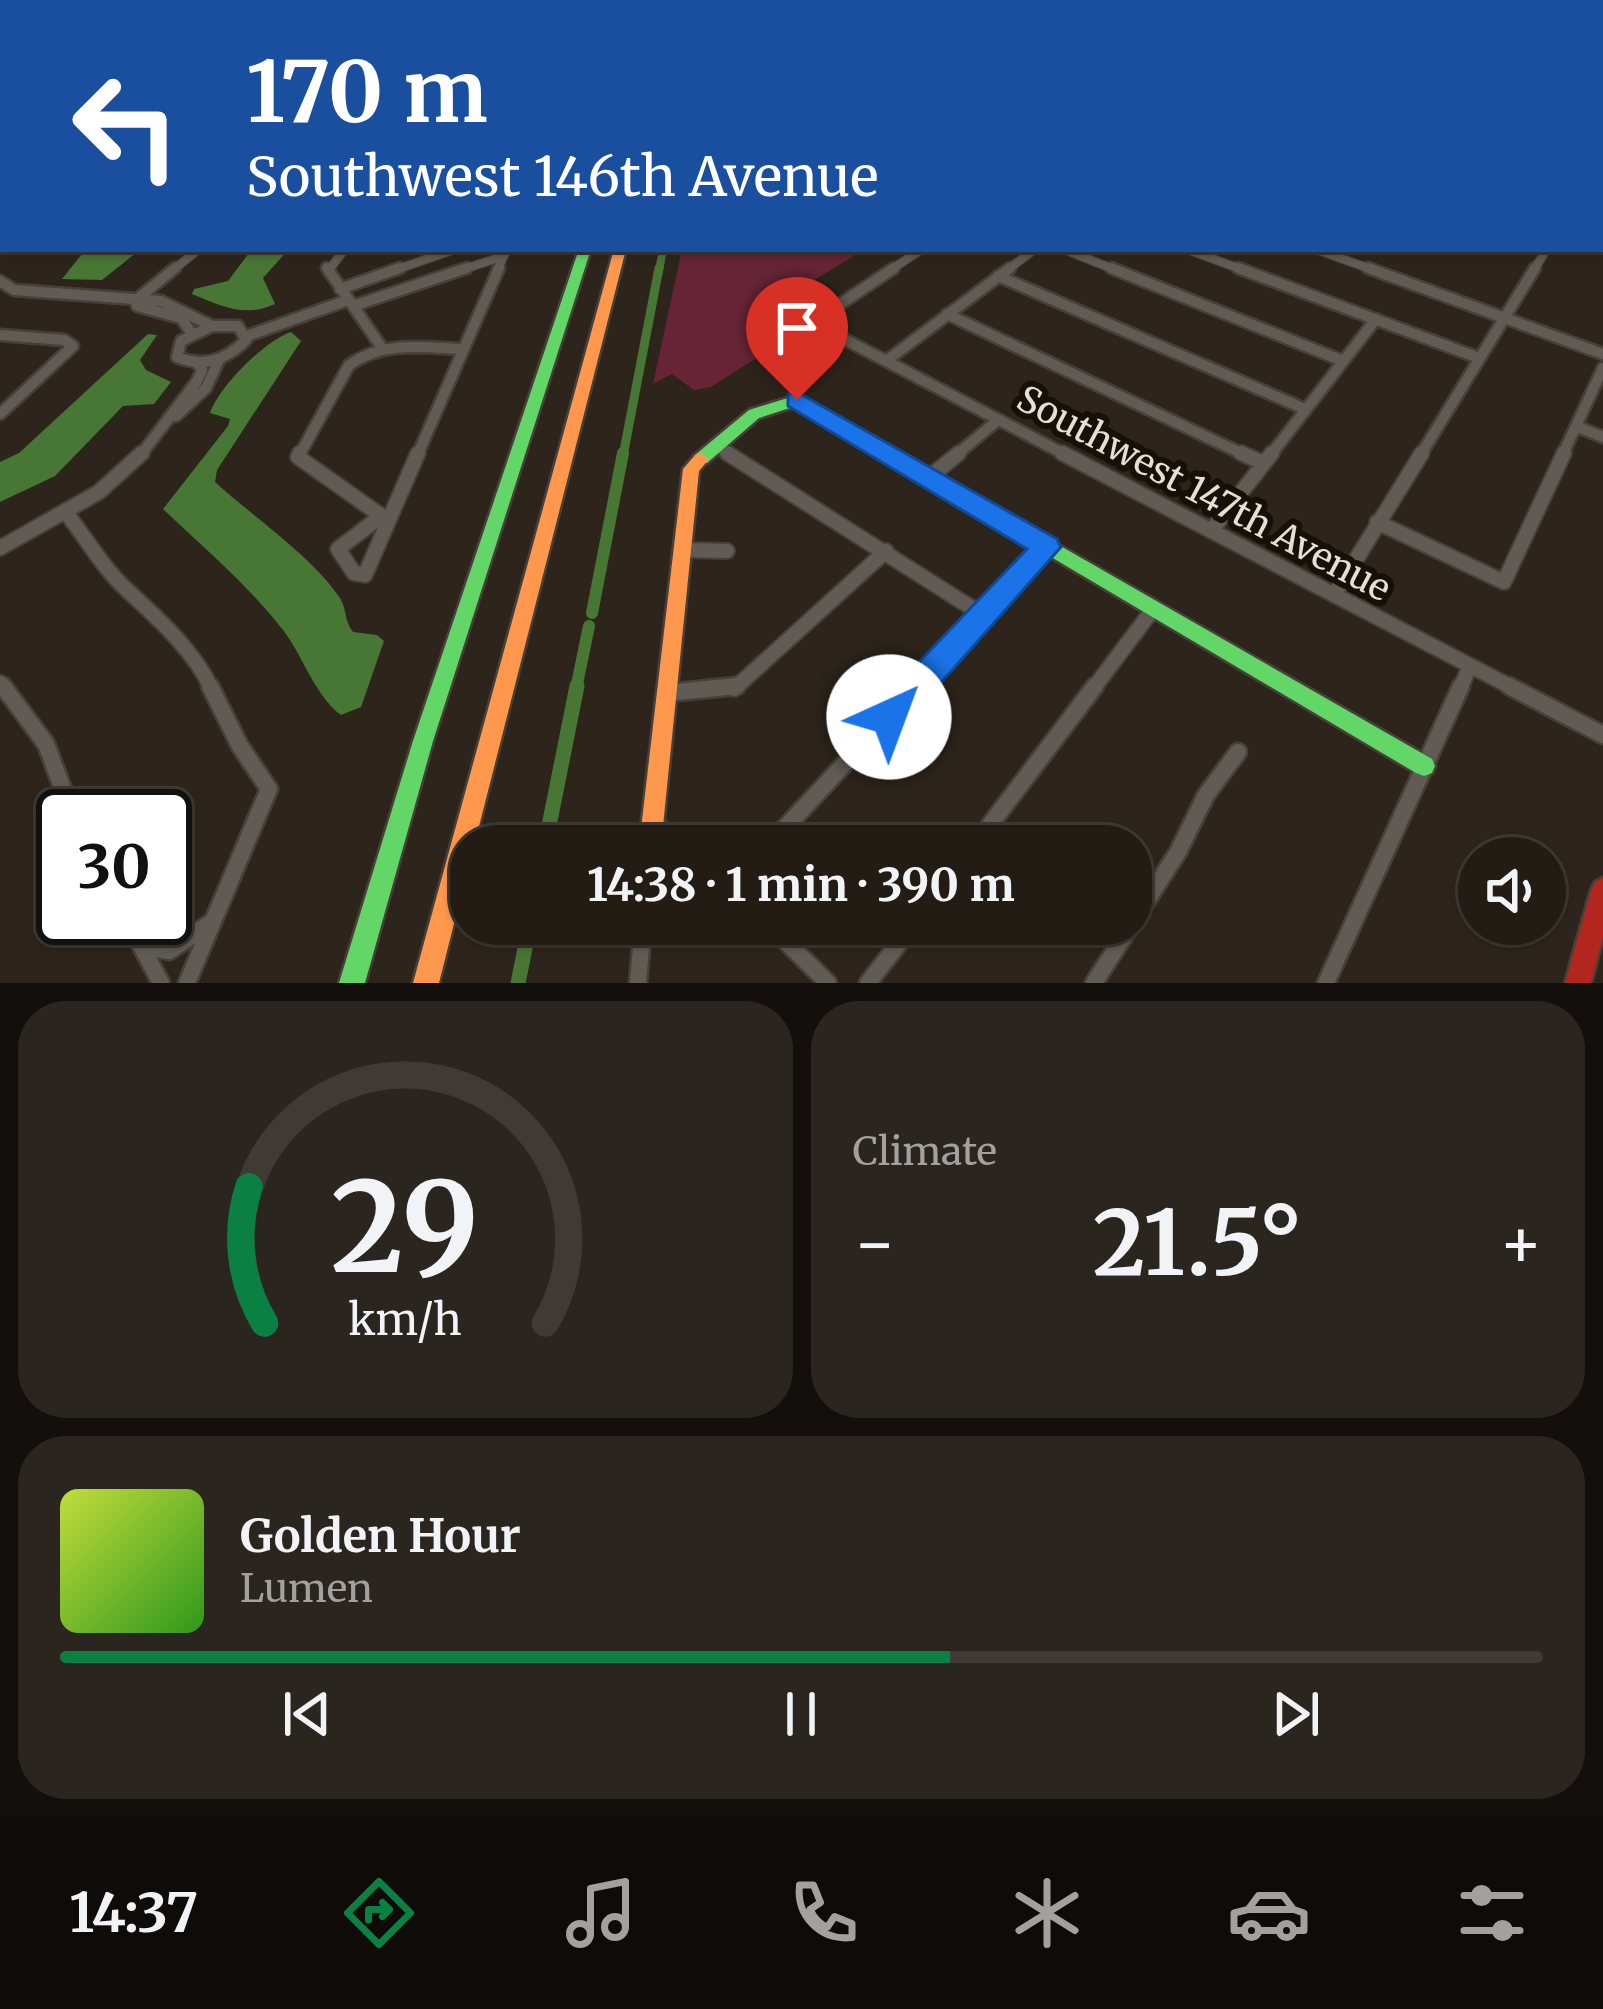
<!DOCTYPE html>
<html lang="en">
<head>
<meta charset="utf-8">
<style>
  :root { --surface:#221c15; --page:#2a251e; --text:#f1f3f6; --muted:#a2a1a0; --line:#3f3a34; --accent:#0b8043 }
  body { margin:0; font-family:Merriweather,serif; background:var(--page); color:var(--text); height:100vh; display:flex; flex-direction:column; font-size:45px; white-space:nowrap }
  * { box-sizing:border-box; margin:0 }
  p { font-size:39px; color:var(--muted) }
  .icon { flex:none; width:66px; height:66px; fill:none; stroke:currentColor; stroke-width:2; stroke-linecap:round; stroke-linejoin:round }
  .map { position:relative; height:983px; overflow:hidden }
  .side { display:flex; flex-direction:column; gap:18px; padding:18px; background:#130f0c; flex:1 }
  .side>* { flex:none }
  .hud { position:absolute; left:0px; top:0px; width:1605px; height:252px; box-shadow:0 3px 9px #0004,0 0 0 3px var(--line); background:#1a4fa0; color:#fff; overflow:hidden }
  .tools { position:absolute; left:1458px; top:837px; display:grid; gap:24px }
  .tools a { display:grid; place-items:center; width:108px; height:108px; border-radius:50%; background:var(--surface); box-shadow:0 3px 9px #0004,0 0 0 3px var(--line); font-size:60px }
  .speed { position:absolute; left:36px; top:789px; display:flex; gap:24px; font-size:60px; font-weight:700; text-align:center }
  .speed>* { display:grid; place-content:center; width:156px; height:156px; border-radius:50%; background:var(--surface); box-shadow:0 3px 9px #0004,0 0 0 3px var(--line); line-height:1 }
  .speed .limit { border:6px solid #111; border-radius:18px; background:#fff; color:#111 }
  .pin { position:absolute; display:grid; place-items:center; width:102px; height:102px; color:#fff; margin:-123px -51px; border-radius:50% 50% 50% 0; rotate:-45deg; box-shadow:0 0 12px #0007 }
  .pin .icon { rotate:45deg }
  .me { position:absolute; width:132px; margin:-66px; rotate:43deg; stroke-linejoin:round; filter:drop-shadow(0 0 9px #0008) }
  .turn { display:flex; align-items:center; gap:42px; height:252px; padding:0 48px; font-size:54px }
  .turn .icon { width:156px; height:156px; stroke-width:2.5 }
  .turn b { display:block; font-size:84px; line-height:102px }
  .big { font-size:90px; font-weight:700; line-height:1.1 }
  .side .tile { flex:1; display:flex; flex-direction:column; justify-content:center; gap:18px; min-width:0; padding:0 42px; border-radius:48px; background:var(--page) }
  .side .dial { align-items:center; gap:0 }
  .dial svg { height:312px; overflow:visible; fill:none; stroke:var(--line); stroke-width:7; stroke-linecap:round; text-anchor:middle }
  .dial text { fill:var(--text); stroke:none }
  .song { display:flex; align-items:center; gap:36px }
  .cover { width:144px; height:144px; border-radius:18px; background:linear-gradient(135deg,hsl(70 70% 55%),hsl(110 70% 35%)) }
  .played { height:12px; border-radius:6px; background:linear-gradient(90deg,var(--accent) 60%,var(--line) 60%) }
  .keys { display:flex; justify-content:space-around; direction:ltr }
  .heat { display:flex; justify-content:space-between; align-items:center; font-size:66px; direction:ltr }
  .side .tiles { flex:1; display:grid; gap:18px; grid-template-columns:1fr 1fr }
  .tile:last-child { grid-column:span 2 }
  .trip { position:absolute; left:450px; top:825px; width:702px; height:120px; border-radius:48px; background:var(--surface); box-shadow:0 3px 9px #0004,0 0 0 3px var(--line); font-weight:700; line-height:120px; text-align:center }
  .tab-bar { display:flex; height:192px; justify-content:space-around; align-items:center; background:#0e0b08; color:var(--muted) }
  .tab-bar .icon { width:84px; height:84px }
  .tab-bar .on { color:var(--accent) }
  .tab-bar b { font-size:54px; color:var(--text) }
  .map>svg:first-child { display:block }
  .green { fill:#662436 }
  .water { fill:#487635 }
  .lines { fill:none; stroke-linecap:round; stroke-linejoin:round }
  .canal-far3 { stroke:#487635; stroke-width:8 }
  .canal-far2 { stroke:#487635; stroke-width:9 }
  .canal-far1 { stroke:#487635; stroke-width:12 }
  .canal { stroke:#487635; stroke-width:15 }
  .street-far3-casing { stroke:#474039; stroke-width:10 }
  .street-far2-casing { stroke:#474039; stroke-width:15 }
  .street-far1-casing { stroke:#474039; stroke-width:18 }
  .street-casing { stroke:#474039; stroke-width:21 }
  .fast-casing { stroke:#474039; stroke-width:5 }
  .slow-casing { stroke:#474039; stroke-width:5 }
  .jam-casing { stroke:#474039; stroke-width:5 }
  .street-far3 { stroke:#615b55; stroke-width:8 }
  .street-far2 { stroke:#615b55; stroke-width:10 }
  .street-far1 { stroke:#615b55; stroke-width:14 }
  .street { stroke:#615b55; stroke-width:16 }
  .fast { fill:#63d668; fill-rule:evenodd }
  .slow { fill:#ff974d; fill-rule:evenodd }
  .jam { fill:#b3261e; fill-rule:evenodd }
  .route { fill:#1a73e8; stroke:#114b97; stroke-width:3 }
  .labels { text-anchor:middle; stroke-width:12; stroke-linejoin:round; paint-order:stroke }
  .street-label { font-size:36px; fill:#e7ded4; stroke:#161009 }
</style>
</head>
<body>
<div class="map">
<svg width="1603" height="983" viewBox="0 0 1603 983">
  <rect width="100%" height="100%" fill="#2d251c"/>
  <path class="green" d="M 682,249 L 865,249 L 767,309 L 802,329 L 711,387 L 694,390 L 672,374 L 653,384 Z"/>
  <path class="water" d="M 86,249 L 141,249 L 102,280 L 62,279 Z
    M 252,249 L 289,249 L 263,278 L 275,304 C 245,318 221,306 192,294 L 194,289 L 228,281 Z
    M 291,332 L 301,341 L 217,470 L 215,482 C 252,516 312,556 340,598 C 347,609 344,621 353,632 L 377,635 L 384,641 L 361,707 L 341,715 C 315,696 303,656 283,630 C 248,585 204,548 163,509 L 228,426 L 230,419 L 210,413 C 219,387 264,341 291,332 Z
    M 148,334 L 157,335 L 140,360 L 146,370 L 171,382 L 154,404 L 123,406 L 55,476 L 0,502 L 0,462 L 19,453 Z"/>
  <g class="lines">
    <path class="canal-far3" d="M 659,271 L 663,249"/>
    <path class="canal-far2" d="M 623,456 L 659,268"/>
    <path class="canal-far1" d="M 592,613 L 623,453
      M 576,689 L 589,626"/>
    <path class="canal" d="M 545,846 L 577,686
      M 518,983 L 530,924"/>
    <defs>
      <path id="street-far3" d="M 1063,249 L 1118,271
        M 1186,249 L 1246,271
        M 1315,249 L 1376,271
        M 172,271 L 199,249
        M 328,271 L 345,249
        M 392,271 L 456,249
        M 458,271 L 504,256
        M 497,271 L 507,249
        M 889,271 L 922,249
        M 1006,271 L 1035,249
        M 1533,271 L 1547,249"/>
      <path id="street-far2" d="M 327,268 L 382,348
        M 1111,268 L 1343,361
        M 1238,268 L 1479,358
        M 1368,268 L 1603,354
        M 998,276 L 1305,409
        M 0,281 L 14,290 L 161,301 L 212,326
        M 340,289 L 400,268
        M 135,301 L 175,268
        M 777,304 L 1068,456
        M 137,306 L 181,318 L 192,334
        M 353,306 L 467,268
        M 947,314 L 1247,456
        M 812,323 L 894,268
        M 212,326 L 238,326 L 246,340 C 226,360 204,368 177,357 L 181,341 Z
        M 0,335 L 64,340 L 73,346 L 0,414
        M 247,336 L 348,300
        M 886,361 L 1010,268
        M 176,416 L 206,388 L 219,360
        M 1578,427 L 1603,437
        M 715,445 L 732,456
        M 140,456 L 197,381 L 202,370 L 198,364
        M 299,456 L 349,365 C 383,341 422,347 461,349
        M 417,456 L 499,268
        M 955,456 L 998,420
        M 1270,456 L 1376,319
        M 1420,456 L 1535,268
        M 1562,456 L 1603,368"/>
      <path id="street-far1" d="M 300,453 L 298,457 L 383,517
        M 727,453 L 983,615
        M 1062,453 L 1515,689
        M 1241,453 L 1263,463
        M 931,476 L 959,453
        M 67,514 C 86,538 103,568 126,589 C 158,619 192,648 212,689
        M 380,517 L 338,549 L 354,573 L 365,575 L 418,453
        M 1377,522 L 1504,582 L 1564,453
        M 1211,531 L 1272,453
        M 0,548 L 99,492 L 142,453
        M 685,550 L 727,551
        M 1334,595 L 1422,453
        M 0,683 L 5,689
        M 734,689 L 886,551
        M 914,689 L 1047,547
        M 1093,689 L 1154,608
        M 1460,689 L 1470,666"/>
      <path id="street" d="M 3,686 L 46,744 L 73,816
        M 1509,686 L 1603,735
        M 667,693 L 737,686
        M 652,823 L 686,846
        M 768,846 L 917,686
        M 974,846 L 1095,686
        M 126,918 L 161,983
        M 768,924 L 828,983
        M 141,946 L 169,951 L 209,924
        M 187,983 L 269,789 L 240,746 L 210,686
        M 638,983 L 643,924
        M 868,983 L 914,924
        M 1094,983 L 1178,852 L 1206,795 L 1238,752
        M 1326,983 L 1461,686"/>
      <path id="fast" d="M 1602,151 L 1603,151 L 1603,158 L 1602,158 Z
        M 579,249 L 591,249 L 433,741 L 365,983 L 339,983 L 413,741 Z
        M 797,395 L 1432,759 L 1435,766 L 1432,773 L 1424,776 L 1416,773 L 796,406 L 759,418 L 707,463 L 695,463 L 693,459 L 695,455 L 749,410 Z"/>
      <path id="slow" d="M 614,249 L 626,249 L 474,846 L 471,846 L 471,856 L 439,983 L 413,983 Z
        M 701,453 L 709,459 L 699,471 L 661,846 L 639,846 L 683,469 L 695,455 Z"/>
      <path id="jam" d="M 1603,878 L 1603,936 L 1591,983 L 1565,983 L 1591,890 L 1595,882 Z"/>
    </defs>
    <use href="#street-far3" class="street-far3-casing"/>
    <use href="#street-far2" class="street-far2-casing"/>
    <use href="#street-far1" class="street-far1-casing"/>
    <use href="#street" class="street-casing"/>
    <use href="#fast" class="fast-casing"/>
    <use href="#slow" class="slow-casing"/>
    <use href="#jam" class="jam-casing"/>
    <use href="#street-far3" class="street-far3"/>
    <use href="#street-far2" class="street-far2"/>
    <use href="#street-far1" class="street-far1"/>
    <use href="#street" class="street"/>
    <use href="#fast" class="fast"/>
    <use href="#slow" class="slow"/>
    <use href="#jam" class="jam"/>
  </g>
  <linearGradient id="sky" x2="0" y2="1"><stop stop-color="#19140f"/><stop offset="0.48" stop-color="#46464b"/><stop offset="1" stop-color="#46464b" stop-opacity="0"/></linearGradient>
  <rect width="1603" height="261" fill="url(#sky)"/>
  <path class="route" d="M 797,392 L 1057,539 L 1061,547 L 901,728 L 889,732 L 877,728 L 872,717 L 877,706 L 1027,549 L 788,406 L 788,394 Z"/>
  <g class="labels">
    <g class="street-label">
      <text transform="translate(1204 493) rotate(28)" y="13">Southwest 147th Avenue</text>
    </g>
  </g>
</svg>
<div class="tools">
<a><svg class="icon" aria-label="sound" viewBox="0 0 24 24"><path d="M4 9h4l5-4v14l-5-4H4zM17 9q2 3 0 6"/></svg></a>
</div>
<div class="speed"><div class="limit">30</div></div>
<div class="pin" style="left:797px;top:400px;background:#d93025"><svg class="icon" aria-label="arrive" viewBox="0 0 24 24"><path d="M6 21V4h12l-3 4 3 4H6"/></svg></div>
<svg class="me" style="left:889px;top:717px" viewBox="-20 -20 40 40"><circle r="19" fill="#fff"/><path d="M0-13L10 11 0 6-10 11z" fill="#1a73e8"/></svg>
<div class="trip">14:38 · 1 min · 390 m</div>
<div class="hud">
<div class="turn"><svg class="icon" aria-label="left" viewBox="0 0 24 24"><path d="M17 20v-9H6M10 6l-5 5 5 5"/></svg><div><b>170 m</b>Southwest 146th Avenue</div></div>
</div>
</div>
<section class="side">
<div class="tiles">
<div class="tile dial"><svg viewBox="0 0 100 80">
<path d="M14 69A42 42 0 1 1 86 69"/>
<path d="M14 69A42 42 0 0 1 10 34" stroke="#0b8043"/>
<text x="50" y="56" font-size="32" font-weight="700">29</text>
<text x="50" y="72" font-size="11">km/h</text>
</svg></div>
<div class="tile"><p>Climate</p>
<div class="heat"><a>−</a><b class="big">21.5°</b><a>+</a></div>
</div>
<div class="tile">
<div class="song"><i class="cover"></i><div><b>Golden Hour</b><p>Lumen</p></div></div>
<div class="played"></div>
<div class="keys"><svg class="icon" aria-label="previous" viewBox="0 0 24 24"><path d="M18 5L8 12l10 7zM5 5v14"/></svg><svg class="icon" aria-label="pause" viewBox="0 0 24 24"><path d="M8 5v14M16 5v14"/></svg><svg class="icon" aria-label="next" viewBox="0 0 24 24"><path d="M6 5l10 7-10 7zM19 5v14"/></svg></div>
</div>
</div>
</section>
<nav class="tab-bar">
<b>14:37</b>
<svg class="icon on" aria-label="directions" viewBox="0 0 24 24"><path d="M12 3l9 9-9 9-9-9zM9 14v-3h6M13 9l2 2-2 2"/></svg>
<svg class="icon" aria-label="music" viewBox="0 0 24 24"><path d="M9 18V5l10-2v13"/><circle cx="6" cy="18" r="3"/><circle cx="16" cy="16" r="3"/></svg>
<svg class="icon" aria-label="phone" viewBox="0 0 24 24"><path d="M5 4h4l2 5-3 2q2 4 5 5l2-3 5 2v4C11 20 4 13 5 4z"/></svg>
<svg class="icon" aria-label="climate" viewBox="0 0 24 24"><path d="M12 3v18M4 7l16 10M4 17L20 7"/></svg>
<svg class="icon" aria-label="car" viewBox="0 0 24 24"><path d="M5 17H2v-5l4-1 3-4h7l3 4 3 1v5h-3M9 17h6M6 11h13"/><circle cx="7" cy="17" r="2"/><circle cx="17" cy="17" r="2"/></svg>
<svg class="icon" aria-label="filters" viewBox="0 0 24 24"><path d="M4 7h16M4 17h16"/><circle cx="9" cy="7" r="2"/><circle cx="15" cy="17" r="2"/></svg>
</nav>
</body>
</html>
